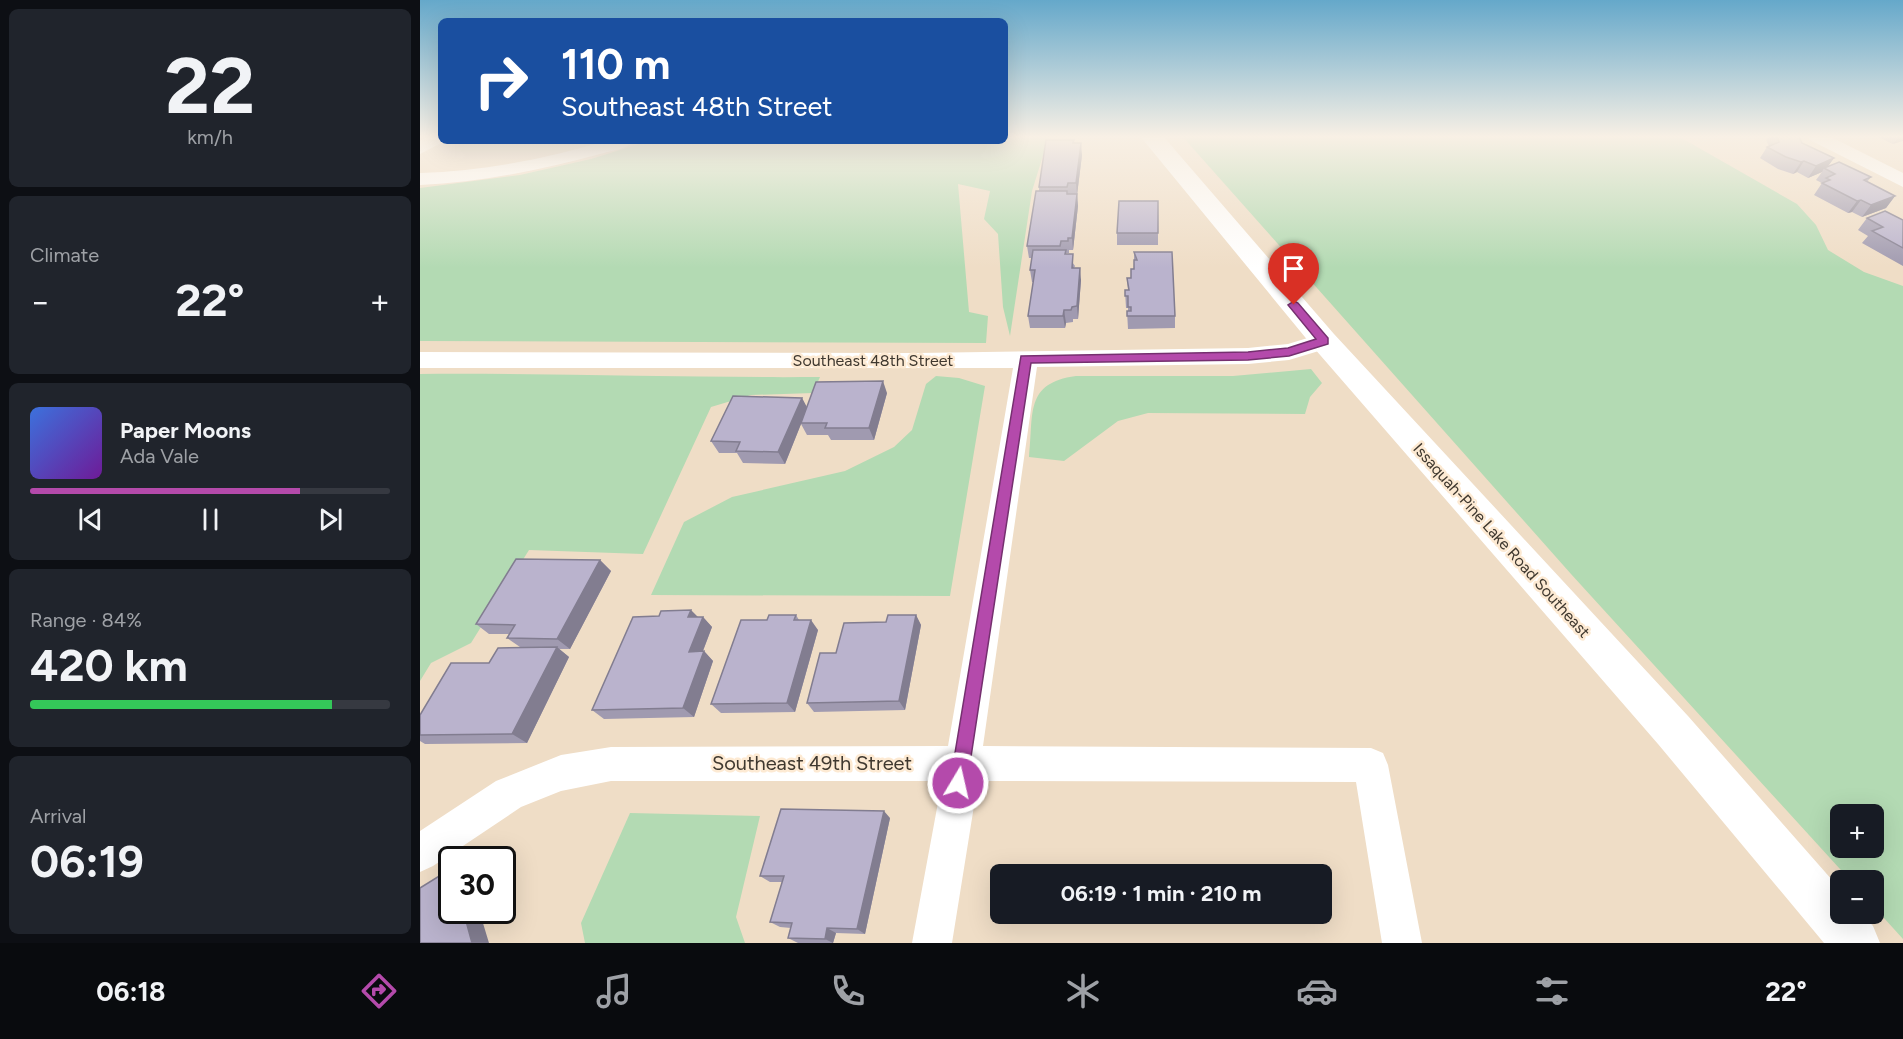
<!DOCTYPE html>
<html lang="en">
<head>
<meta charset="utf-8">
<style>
  :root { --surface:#171b24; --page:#20242c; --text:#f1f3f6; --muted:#9ea1a6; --line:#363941; --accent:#b44aab }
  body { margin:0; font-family:Figtree,sans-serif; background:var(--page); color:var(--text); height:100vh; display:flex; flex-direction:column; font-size:22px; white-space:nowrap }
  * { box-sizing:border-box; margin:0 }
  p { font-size:20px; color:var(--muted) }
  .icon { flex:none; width:33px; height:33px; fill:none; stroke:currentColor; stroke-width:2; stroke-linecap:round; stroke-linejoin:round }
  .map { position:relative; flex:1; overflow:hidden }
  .details { display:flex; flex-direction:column; gap:9px; padding:9px; background:#0d0f14; width:420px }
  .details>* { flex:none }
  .top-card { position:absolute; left:18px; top:18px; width:570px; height:126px; border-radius:9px; box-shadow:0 6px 24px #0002; background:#1a4fa0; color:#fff; overflow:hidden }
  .buttons { position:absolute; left:1410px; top:804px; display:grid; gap:12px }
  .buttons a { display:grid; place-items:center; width:54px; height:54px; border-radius:9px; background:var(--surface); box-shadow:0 6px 24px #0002; font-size:30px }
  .speed { position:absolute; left:18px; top:846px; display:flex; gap:12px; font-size:30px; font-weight:700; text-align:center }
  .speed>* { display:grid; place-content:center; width:78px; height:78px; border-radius:50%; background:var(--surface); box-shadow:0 6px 24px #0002; line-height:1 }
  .speed .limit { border:3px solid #111; border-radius:9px; background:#fff; color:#111 }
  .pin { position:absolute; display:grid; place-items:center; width:51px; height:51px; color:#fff; margin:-62px -26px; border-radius:50% 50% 50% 0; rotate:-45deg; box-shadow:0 0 6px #0007 }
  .pin .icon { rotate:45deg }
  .me { position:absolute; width:66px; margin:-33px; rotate:9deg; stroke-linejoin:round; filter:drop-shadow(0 0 4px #0008) }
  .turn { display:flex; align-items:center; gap:21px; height:126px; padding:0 24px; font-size:27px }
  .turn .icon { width:78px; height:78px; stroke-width:2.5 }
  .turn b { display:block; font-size:42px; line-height:51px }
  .big { font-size:45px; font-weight:700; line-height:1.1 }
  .details .tile { flex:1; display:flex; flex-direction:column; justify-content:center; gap:9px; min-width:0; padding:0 21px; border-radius:9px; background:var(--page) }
  .details .dial { align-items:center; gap:0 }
  .dial b { font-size:78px; line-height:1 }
  .song { display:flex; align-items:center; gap:18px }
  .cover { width:72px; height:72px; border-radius:9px; background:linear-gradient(135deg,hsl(220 70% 55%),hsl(280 70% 35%)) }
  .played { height:6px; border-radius:3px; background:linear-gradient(90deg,var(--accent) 75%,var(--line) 75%) }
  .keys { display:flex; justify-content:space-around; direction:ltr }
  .heat { display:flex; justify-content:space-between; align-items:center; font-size:33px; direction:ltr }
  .charge { height:9px; border-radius:4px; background:linear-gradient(90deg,#34c759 84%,var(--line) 0) }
  .trip { position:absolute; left:570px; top:864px; width:342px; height:60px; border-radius:9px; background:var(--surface); box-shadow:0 6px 24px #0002; font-weight:700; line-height:60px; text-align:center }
  .tabs { display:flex; height:96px; justify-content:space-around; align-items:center; background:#090b0e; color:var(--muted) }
  .tabs .icon { width:42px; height:42px }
  .tabs .on { color:var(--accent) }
  .tabs b { font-size:27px; color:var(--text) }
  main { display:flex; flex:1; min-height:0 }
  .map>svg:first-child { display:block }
  .green { fill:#b3dab3; fill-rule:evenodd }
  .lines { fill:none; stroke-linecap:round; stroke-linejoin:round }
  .street { fill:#fff; fill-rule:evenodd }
  .secondary { fill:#fff; fill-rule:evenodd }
  .wall { fill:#a09ab0 }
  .shaded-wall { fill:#827d90 }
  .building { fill:#bab3cd; stroke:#827d90; stroke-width:1.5 }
  .route { fill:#b44aab; stroke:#75306f; stroke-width:1.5 }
  .labels { text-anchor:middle; stroke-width:5; stroke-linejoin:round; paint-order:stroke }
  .street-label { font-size:16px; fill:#3f382f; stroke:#fdead3 }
  .near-street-label { font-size:20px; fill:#3f382f; stroke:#fdead3 }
</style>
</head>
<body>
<main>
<section class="details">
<div class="tile dial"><b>22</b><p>km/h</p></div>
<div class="tile"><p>Climate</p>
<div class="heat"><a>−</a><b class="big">22°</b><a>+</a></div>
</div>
<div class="tile">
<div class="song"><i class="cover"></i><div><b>Paper Moons</b><p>Ada Vale</p></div></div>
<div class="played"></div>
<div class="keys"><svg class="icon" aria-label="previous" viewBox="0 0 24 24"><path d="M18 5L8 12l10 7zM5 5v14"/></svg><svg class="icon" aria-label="pause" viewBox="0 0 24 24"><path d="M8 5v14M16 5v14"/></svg><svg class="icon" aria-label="next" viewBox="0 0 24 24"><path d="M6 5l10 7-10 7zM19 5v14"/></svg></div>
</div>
<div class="tile"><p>Range · 84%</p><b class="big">420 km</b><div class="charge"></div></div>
<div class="tile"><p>Arrival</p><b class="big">06:19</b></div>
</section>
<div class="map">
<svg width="1483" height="943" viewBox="0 0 1483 943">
  <rect width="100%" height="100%" fill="#efddc6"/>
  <path class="green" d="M 585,136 L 629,136 L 612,191 L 590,336 L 583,307 L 578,234 L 564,219 L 570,191 L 538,184 L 549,312 L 568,316 L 566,343 L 0,341 L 0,188 L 100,175 L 171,159 L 229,141 L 585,141 Z
    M 762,136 L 1258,136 L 1377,204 L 1396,225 L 1408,250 L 1444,272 L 1483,286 L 1483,939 L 1454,907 L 1454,880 L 1430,880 L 1151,574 ZM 1420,814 L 1454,814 L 1454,848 L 1420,848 Z
    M 891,369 L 902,383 L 890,397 L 885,414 L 728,413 L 698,421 L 644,461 L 609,457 C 614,414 604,383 656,376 L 813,376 Z
    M 0,374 C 134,373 267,378 400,377 L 393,393 L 331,395 L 291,407 L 223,554 L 109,550 L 51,643 L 11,663 L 0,681 Z
    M 516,376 L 539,378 L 565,386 L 530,596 L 231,595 L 264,522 L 312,497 L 425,471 L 474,447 L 492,430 L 506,384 Z
    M 210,813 L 340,816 L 316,917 L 325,943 L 165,943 L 161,923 Z"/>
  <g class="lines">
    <path class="street" d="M 9,136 L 21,136 L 21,141 L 25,141 L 0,154 L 0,141 Z
      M 1387,136 L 1409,136 L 1483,173 L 1483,187 L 1390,140 Z
      M 186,141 L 214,141 C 208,149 190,151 180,154 C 121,170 62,182 0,185 L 0,173 C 63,171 125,159 186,141 Z
      M 904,333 L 912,335 L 916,341 L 912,347 L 869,360 L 828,364 L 617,367 L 563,746 L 951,748 L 963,753 L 968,765 L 1002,943 L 962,943 L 936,782 L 558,781 L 532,943 L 492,943 L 522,781 L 191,781 L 141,791 L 101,807 L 13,866 L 0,872 L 0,831 L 76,781 L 141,755 L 191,747 L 528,746 L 593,368 L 0,368 L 0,352 L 498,353 L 828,348 L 868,344 Z"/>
    <path class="secondary" d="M 720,136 L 743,136 L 914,334 L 1268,716 L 1420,889 L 1420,914 L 1442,914 L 1453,926 L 1460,943 L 1404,943 L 1238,744 L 894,348 Z"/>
  </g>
  <path class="wall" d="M 1349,136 L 1379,136 L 1382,143 L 1414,158 L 1408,166 L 1451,177 L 1447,182 L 1475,196 L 1466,208 L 1442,217 L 1432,212 L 1428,213 L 1394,195 L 1402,183 L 1396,180 L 1402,172 L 1388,178 L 1377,172 L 1373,174 L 1358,169 L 1340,158 L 1347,147 L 1349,146 L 1346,140 Z
    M 1456,136 L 1483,136 L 1473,144 Z
    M 654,143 L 662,155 L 657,195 L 658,206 L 653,250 L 649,250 L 649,253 L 646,253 L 655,266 L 654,268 L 661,280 L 658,319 L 653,319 L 653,322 L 646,323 L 645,328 L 610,328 L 608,316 L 613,282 L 612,282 L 610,270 L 612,258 L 609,258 L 607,246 L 619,191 L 619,187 Z
    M 738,201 L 738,245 L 697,245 L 697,233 Z
    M 1447,218 L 1483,220 L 1483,266 L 1442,243 L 1448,236 L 1438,230 Z
    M 714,252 L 755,316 L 755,328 L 708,329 L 707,311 L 708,311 L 708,308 L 706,308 L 705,290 L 708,290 L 707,278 L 711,278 L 714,269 Z
    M 467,393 L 454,440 L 411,440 L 408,435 L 387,435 L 381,424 L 365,464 L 323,463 L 317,453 L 299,453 L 291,441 L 382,398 L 386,407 Z
    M 180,560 L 191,571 L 150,649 L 139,649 L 149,657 L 107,743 L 5,744 L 0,741 L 0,715 L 69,663 L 100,647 L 87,638 L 89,634 L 69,634 L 56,624 Z
    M 376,615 L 379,620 L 398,630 L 375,712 L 301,713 L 291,704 L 347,620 Z
    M 496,615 L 501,625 L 485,710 L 394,712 L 387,703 L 416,653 L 466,622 Z
    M 278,617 L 283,617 L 292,627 L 283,651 L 284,651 L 293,661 L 274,717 L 184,719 L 172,710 Z
    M 470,818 L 445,934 L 416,933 L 413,943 L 378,943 L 368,938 L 371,928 L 360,927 L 350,922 L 362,882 L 350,882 L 340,876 Z"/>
  <path class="shaded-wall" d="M 1480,136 L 1483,136 L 1483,141 L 1473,144 Z
    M 661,143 L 662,155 L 657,195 L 656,183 Z
    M 1414,158 L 1406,169 L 1404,168 L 1402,172 L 1388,178 L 1396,166 Z
    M 1384,161 L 1377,172 L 1373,174 L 1381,162 Z
    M 657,194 L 658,206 L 653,250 L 652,238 Z
    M 1475,196 L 1466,208 L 1442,217 L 1451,205 Z
    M 1441,200 L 1432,212 L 1428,213 L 1437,201 Z
    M 660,268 L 661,280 L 658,319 L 657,306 Z
    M 644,310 L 646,323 L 645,328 L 643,316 Z
    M 463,381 L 467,393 L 454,440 L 449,428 Z
    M 382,398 L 388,409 L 381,423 L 381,424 L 365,464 L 358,452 Z
    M 180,560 L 191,571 L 150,649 L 137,639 Z
    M 271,610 L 281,620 L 268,617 Z
    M 496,615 L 501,625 L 485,710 L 479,701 Z
    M 283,617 L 292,627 L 279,661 L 269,652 Z
    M 391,620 L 398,630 L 375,712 L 367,703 Z
    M 137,647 L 149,657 L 107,743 L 92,734 Z
    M 284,651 L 293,661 L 274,717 L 263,708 Z
    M 464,811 L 470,818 L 445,934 L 437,929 Z
    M 43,910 L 59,910 L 69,943 L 52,943 Z
    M 407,928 L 416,933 L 413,943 L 405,939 Z"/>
  <path class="building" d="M 1357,136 L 1379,136 L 1382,143 L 1414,158 L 1396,166 L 1384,161 L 1381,162 L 1366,157 L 1347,147 L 1359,142 Z
    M 626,140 L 654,140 L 653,143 L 661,143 L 656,183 L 648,183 L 647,187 L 619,187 Z
    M 1419,162 L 1451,177 L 1444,180 L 1475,196 L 1451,205 L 1441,200 L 1437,201 L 1402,183 L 1410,180 L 1406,178 L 1415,174 L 1404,168 Z
    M 616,191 L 647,191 L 647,194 L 657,194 L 652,238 L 648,238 L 648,241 L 641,241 L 640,246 L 607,246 Z
    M 699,201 L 738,201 L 738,233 L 697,233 Z
    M 1465,211 L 1483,220 L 1483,248 L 1452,231 L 1463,227 L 1447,218 Z
    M 613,250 L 646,250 L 645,254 L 653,254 L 652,268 L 660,268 L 657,306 L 652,307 L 651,310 L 644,310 L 643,316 L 608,316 L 615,270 L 610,270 Z
    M 714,252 L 752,252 L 755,316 L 707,316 L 707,311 L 711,311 L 711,307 L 708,307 L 708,296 L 705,296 L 705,290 L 709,290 L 707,278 L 711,278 L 711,269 L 714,269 L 714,260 L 717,260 Z
    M 463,381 L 449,428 L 405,428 L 407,423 L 381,423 L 396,382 Z
    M 313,396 L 382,398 L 358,452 L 316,451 L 320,442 L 291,441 Z
    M 96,559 L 180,560 L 137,639 L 87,638 L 95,625 L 56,624 Z
    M 271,610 L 268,617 L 283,617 L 269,652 L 284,651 L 263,708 L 172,710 L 213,617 L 239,616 L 241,611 Z
    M 349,615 L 376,615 L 374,620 L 391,620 L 367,703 L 291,704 L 321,620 L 347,620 Z
    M 468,615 L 496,615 L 479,701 L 387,703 L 400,653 L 416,653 L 424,623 L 466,622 Z
    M 137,647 L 92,734 L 0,735 L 0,715 L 31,663 L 69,663 L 78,648 Z
    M 361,809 L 464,811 L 437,929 L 407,928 L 405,939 L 368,938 L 372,923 L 350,922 L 364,876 L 340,876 Z
    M 32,868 L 32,910 L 43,910 L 52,943 L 0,943 L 0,888 Z"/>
  <linearGradient id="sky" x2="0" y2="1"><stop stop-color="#65a8ca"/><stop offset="0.51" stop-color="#f8f0e5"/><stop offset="1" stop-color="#f8f0e5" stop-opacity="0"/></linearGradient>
  <rect width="1483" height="268" fill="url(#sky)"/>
  <path class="route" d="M 874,301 L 878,303 L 908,338 L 908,344 L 869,356 L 828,360 L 611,363 L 547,783 L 545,789 L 538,792 L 532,789 L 530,783 L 601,356 L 828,352 L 868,348 L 896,339 L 868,305 Z"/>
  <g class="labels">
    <g class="street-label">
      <text x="453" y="366">Southeast 48th Street</text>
      <text transform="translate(1082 540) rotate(48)" y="6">Issaquah-Pine Lake Road Southeast</text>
    </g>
    <g class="near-street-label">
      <text x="392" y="770">Southeast 49th Street</text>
    </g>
  </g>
</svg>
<div class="buttons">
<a>+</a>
<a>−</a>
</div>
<div class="speed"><div class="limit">30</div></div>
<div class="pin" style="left:874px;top:305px;background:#d93025"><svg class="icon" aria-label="arrive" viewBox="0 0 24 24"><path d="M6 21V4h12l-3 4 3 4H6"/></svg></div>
<svg class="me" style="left:538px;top:783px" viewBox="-20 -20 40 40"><circle r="17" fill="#b44aab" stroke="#fff" stroke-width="3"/><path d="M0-11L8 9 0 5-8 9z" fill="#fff"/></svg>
<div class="trip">06:19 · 1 min · 210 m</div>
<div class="top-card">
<div class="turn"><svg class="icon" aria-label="right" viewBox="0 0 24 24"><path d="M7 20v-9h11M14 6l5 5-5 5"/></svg><div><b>110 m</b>Southeast 48th Street</div></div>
</div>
</div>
</main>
<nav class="tabs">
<b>06:18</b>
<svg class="icon on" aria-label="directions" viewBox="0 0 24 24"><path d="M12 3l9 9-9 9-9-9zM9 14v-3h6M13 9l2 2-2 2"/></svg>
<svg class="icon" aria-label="music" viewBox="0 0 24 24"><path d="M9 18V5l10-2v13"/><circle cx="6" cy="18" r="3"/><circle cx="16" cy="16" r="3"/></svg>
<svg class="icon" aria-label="phone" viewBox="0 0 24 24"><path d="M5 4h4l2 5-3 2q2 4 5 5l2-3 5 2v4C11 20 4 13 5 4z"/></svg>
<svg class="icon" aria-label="climate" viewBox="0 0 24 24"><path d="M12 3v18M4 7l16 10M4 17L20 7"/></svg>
<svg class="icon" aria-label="car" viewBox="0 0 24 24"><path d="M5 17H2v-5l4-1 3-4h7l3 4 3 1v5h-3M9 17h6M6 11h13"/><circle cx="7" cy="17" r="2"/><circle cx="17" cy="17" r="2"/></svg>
<svg class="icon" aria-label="filters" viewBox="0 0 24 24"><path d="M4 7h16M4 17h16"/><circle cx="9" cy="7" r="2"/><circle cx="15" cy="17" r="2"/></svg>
<b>22°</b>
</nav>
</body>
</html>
